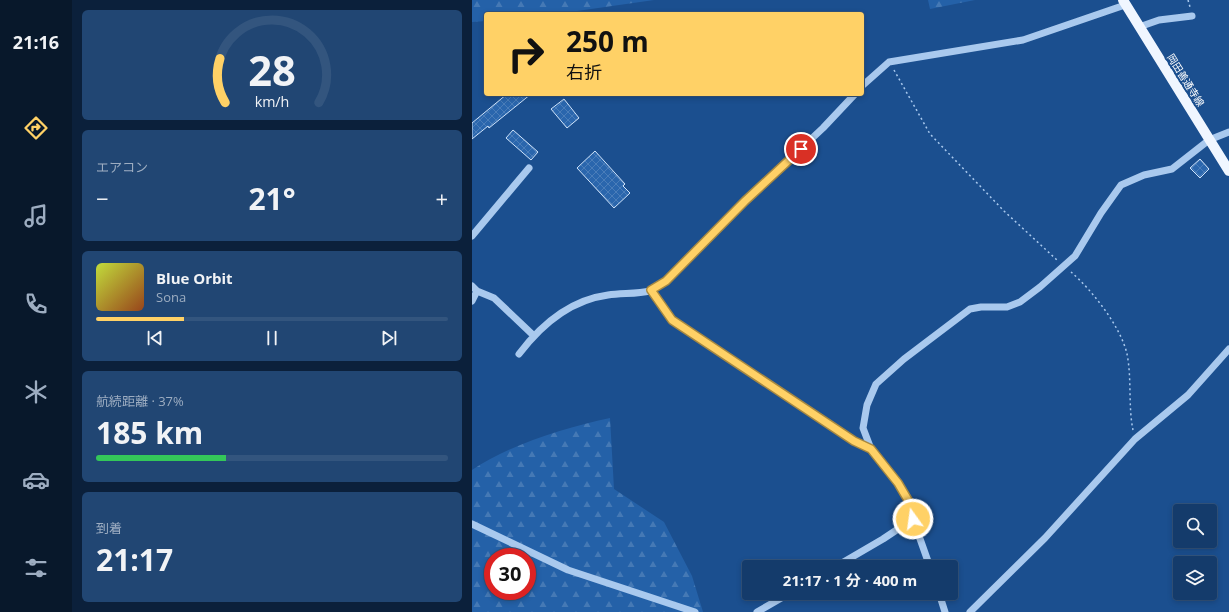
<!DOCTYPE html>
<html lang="ja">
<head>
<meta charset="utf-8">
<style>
  :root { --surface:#143b6b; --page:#214673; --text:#f1f3f6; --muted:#9dadc1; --line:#33557e; --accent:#ffd166 }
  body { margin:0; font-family:"Open Sans","Noto Sans JP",sans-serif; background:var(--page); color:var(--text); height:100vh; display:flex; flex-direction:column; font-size:15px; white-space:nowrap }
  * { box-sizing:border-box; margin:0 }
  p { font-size:13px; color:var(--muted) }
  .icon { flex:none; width:22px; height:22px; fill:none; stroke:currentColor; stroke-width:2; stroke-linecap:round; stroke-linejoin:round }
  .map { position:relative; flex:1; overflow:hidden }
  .drawer { display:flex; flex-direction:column; gap:10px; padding:10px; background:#0b203b; width:400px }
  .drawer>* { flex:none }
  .hud { position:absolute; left:12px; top:12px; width:380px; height:84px; border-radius:4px; box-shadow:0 2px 6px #0003,0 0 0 1px var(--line); background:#ffd166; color:#111; overflow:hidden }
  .tools { position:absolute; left:701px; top:504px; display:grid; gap:8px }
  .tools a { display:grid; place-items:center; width:44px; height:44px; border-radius:4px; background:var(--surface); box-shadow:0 2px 6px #0003,0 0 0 1px var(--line); font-size:20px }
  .speed { position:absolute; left:12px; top:548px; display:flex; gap:8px; font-size:20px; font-weight:700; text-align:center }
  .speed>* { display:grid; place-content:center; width:52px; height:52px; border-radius:50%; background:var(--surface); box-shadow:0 2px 6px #0003,0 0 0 1px var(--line); line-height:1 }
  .speed .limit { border:6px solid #d22; background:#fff; color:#111 }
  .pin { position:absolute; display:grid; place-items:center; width:34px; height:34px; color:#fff; margin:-17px; border:2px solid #fff; border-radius:50%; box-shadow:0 1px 4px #0007 }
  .me { position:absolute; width:44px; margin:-22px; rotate:346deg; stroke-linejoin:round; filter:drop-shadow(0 0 3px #0008) }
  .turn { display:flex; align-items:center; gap:14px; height:84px; padding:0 16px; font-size:18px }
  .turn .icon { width:52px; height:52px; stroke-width:2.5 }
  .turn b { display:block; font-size:28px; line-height:34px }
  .big { font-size:30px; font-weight:700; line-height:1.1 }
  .drawer .tile { flex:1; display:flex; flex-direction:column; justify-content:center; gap:6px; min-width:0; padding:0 14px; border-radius:6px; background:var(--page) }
  .drawer .dial { align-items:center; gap:0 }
  .dial svg { height:104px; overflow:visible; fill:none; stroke:var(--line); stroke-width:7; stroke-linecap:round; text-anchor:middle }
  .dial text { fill:var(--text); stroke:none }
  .song { display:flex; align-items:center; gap:12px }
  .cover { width:48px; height:48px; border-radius:6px; background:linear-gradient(135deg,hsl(70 70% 55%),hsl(20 70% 35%)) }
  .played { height:4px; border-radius:2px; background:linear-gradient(90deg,var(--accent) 25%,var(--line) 25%) }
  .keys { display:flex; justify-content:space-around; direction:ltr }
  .heat { display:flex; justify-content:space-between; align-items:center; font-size:22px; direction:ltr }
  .charge { height:6px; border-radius:3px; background:linear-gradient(90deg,#34c759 37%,var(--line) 0) }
  .trip { position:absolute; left:270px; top:560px; width:216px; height:40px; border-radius:4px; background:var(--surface); box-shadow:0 2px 6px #0003,0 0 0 1px var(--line); font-weight:700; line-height:40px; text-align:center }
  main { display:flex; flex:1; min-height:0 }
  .dock { display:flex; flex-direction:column; width:72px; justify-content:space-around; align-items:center; background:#08182b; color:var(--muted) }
  .dock .icon { width:28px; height:28px }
  .dock .active { color:var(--accent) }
  .dock b { font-size:18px; color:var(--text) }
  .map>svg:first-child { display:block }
  .forest { fill:url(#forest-firs); fill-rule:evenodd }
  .building { fill:url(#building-cross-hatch); stroke:#cfe3fa }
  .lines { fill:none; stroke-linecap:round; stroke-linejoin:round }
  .path { stroke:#a9c9ee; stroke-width:1.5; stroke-dasharray:2 3; stroke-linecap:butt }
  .minor { stroke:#a9c9ee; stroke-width:7 }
  .major { stroke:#f0f6ff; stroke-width:10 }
  .route-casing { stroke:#a68842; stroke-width:10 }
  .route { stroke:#ffd166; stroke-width:7 }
  .labels { text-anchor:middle; stroke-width:4; stroke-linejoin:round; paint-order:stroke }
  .street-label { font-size:10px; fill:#fff; stroke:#1b4f8f }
</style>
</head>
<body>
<main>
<nav class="dock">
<b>21:16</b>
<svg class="icon active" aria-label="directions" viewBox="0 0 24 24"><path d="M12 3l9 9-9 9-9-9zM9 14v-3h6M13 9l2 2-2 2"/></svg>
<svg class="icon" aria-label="music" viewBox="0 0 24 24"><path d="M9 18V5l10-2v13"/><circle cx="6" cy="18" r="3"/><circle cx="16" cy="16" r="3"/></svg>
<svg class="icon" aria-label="phone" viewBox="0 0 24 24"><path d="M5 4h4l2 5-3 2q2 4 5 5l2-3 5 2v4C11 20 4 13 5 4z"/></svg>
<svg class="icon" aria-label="climate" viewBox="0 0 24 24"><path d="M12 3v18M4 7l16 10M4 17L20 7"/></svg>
<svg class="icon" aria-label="car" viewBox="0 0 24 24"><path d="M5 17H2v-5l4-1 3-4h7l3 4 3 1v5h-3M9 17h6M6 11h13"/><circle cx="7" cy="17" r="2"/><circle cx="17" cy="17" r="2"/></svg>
<svg class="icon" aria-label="filters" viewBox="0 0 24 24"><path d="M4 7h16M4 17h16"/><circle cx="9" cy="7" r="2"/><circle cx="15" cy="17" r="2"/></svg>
</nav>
<section class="drawer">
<div class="tile dial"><svg viewBox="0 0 100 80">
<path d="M14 69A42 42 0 1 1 86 69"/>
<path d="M14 69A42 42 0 0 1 10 35" stroke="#ffd166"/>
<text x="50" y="56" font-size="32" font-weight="700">28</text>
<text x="50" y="72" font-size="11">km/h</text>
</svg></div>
<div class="tile"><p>エアコン</p>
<div class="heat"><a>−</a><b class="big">21°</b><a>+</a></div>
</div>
<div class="tile">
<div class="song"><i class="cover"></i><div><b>Blue Orbit</b><p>Sona</p></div></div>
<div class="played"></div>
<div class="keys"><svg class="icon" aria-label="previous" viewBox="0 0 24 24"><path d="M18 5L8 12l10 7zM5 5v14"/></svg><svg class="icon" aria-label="pause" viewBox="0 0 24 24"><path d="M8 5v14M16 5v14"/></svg><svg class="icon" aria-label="next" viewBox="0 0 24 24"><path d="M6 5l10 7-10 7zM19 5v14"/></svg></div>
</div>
<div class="tile"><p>航続距離 · 37%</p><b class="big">185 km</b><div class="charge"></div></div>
<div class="tile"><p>到着</p><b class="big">21:17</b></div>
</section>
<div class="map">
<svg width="757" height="612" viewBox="0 0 757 612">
  <defs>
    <pattern id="forest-firs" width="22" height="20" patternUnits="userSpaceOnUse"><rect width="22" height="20" fill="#2461a8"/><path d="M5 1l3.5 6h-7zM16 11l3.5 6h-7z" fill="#4579b5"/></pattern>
    <pattern id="building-cross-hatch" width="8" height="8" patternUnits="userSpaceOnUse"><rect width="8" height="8" fill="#2a66ad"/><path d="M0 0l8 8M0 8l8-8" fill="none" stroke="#4a7db9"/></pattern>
  </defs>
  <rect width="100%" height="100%" fill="#1b4f8f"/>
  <path class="forest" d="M 0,0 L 182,0 L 84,14 L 14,14 L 14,21 L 0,22 Z
    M 456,0 L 503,0 L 458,9 Z
    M 138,418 L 142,489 L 192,522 L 220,576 L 231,612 L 0,612 L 0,470 C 39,444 92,428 138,418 ZM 21,557 L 55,557 L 55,591 L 21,591 Z"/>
  <path class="building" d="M 35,94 L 59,94 L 17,128 L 16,126 L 0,139 L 0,123 Z
    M 92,99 L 107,118 L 95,128 L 79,109 Z
    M 41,130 L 66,152 L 59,160 L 34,138 Z
    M 123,151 L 153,184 L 151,186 L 158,193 L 142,208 L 105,168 Z
    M 728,159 L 737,169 L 728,178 L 718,168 Z"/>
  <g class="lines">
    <path class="path" d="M 716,0 L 718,7
      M 422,70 L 458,134 L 532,211 L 585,260
      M 599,272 C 620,290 649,327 655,354 C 660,379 656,406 661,430"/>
    <path class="minor" d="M 667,27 L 687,20 L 720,16
      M 390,86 L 417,62 L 551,40 L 653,5
      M 0,236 L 57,168
      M 0,286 L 5,291 L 22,298 L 61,335
      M 179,290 L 201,320 L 382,441 L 399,449 L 426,483 L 436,500 L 441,519 L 458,567
      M 0,301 L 5,291
      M 47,354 C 69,325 98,300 136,295 C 149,293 165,294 178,291 C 184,289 189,284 194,281 L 273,201 L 351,128 L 383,94
      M 399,449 L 391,428 L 395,405 L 404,384 L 432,359 L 498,309 L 509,307 L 535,307 L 548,302 L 568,287 L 603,256 L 629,213 L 649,185 L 672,175 L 700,169 L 737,140 L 757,132
      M 0,524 L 96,570 L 223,612
      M 363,567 L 411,539 L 441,519
      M 467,593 L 473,612
      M 285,612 L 318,593
      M 498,612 L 573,538 L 663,439 L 716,395 L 757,349"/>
    <path class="major" d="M 651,0 L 757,171"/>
  </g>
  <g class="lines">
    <defs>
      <path id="route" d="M 329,149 L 273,201 L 194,281 L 179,290 L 200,320 L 382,441 L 399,449 L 426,483 L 436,500 L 441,519"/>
    </defs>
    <use href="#route" class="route-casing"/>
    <use href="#route" class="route"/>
  </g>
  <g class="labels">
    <g class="street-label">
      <text transform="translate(714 80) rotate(58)" y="4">岡田善通寺線</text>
    </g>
  </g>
</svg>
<div class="tools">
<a><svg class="icon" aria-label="search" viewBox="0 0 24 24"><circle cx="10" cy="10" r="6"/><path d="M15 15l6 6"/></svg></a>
<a><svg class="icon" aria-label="layers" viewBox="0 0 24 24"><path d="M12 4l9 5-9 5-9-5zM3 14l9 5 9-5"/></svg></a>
</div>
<div class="speed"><div class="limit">30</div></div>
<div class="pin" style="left:329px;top:149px;background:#d93025"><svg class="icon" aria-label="arrive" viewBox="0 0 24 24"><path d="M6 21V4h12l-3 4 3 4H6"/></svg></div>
<svg class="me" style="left:441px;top:519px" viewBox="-20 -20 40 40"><circle r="17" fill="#ffd166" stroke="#fff" stroke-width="3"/><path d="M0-11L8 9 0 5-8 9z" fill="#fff"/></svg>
<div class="trip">21:17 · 1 分 · 400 m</div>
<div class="hud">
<div class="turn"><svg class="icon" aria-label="right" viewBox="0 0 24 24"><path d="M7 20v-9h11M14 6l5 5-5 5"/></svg><div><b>250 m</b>右折</div></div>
</div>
</div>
</main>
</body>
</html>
